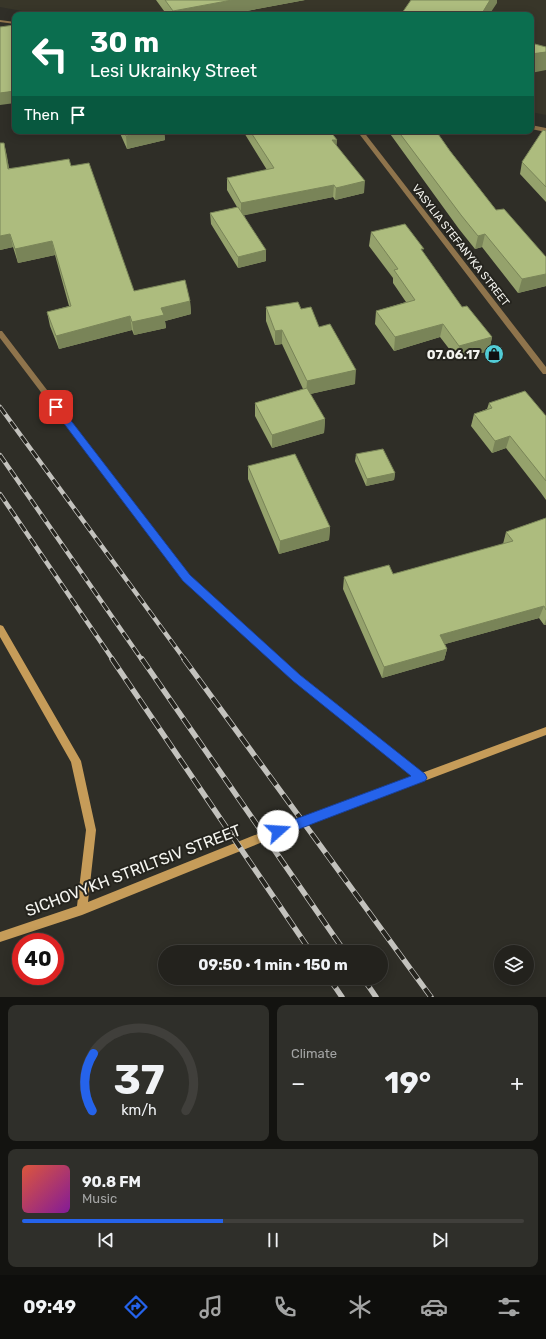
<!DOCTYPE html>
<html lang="en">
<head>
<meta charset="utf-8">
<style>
  :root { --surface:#23221d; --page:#2f2f2a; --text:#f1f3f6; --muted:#a3a4a4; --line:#403f3b; --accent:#2563eb }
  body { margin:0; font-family:Rubik,sans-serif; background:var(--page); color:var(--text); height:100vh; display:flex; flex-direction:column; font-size:15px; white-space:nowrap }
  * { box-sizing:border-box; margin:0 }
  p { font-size:13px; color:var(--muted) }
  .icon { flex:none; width:22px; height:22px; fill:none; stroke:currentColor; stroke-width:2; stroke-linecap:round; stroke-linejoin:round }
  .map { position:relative; height:997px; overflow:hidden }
  .side { display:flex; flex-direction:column; gap:8px; padding:8px; background:#131310; flex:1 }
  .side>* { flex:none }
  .hud { position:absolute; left:12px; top:12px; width:522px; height:122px; border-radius:8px; box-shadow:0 2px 10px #0003,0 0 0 1px var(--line); background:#0b6e4f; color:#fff; overflow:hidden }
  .buttons { position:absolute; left:494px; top:945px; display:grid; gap:8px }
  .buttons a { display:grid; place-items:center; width:40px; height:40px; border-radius:50%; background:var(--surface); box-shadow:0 2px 10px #0003,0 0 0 1px var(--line); font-size:20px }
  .speed { position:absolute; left:12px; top:933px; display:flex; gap:8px; font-size:20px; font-weight:700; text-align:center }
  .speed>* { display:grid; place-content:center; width:52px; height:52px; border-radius:50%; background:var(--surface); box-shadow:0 2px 10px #0003,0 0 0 1px var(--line); line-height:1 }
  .speed .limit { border:6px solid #d22; background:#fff; color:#111 }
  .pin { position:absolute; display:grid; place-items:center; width:34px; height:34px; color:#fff; margin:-17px; border-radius:8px; box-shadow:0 2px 6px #0006 }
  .me { position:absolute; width:44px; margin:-22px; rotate:71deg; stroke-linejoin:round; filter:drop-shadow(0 0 3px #0008) }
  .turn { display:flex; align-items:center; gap:14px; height:84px; padding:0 12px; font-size:18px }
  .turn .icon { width:52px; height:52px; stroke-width:2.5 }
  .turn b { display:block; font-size:28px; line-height:34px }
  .then { display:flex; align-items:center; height:38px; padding:0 12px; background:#0003; gap:8px; font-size:15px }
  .big { font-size:30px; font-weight:700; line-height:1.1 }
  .side .card { flex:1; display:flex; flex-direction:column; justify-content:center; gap:6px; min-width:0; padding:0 14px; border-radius:8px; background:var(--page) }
  .side .dial { align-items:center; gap:0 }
  .dial svg { height:104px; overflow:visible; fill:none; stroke:var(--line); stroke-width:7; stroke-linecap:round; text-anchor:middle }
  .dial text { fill:var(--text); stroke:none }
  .song { display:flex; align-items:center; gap:12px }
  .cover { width:48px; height:48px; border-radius:6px; background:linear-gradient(135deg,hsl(10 70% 55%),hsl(290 70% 35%)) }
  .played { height:4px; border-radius:2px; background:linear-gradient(90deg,var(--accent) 40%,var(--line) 40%) }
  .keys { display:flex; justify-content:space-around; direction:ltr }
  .heat { display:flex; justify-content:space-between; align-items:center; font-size:22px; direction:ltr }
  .side .tiles { flex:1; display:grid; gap:8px; grid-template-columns:1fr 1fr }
  .card:last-child { grid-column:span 2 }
  .trip { position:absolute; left:158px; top:945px; width:230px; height:40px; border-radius:20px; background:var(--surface); box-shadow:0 2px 10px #0003,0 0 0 1px var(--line); font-weight:700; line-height:40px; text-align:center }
  .tabs { display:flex; height:64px; justify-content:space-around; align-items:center; background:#0e0e0c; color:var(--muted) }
  .tabs .icon { width:28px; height:28px }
  .tabs .on { color:var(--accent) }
  .tabs b { font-size:18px; color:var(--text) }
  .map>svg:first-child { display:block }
  .built { fill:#383629 }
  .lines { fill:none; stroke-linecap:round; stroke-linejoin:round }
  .street { fill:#8f744c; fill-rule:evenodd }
  .secondary { fill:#c69c59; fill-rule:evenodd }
  .rail-far1-casing { stroke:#c3c2bd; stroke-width:4.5 }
  .rail-casing { stroke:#c3c2bd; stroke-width:5.5 }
  .rail-far1 { stroke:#25241e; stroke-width:3; stroke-dasharray:9; stroke-linecap:butt }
  .rail { stroke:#25241e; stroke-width:4; stroke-dasharray:12; stroke-linecap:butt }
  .wall { fill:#95a26c }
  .shaded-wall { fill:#798458 }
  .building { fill:#adbc7e; stroke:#798458 }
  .route { fill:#2563eb; stroke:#184099 }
  .labels { text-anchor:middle; stroke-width:4; stroke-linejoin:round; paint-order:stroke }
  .far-street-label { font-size:11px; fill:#f4f4ef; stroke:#25241e }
  .poi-label { font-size:13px; font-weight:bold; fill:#f4f4ef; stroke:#25241e; text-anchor:end }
  .near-street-label { font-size:16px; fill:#f4f4ef; stroke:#25241e }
</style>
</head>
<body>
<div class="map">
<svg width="546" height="997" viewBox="0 0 546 997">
  <rect width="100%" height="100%" fill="#2f2e27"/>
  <path class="built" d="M 0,0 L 546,0 L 546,115 L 531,112 L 531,15 L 44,15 L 0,7 Z"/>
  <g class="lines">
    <path class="street" d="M 0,20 L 15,22 L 15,24 L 0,22 Z
      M 531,125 L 546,128 L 546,132 L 531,129 Z
      M 357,131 L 363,131 L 546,367 L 546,374 L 543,374 Z
      M 0,331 L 2,331 L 189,576 L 300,675 L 424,774 L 426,777 L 424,780 L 421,782 L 418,780 L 294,681 L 183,580 L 0,338 Z"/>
    <path class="secondary" d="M 0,625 L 3,626 L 81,761 L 96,830 L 88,902 L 265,831 L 546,727 L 546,735 L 265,841 L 82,915 L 0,942 L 0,932 L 77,906 L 86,830 L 71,762 L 0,637 Z"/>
    <defs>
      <path id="rail-far1" d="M 0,407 L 185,660
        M 0,455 L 142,660
        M 0,494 L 113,660"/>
      <path id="rail" d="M 112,659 L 311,952
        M 142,659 L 345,952
        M 184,659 L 431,997
        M 329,978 L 342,997
        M 363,978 L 376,997"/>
    </defs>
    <use href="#rail-far1" class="rail-far1-casing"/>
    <use href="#rail" class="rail-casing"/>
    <use href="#rail-far1" class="rail-far1"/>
    <use href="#rail" class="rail"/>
  </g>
  <path class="wall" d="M 156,0 L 305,0 L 225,15 L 167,15 Z
    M 119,131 L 164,131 L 165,140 L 127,149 Z
    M 243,131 L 330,131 L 337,140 L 336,145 L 364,193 L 335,200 L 333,197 L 244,215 L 266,261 L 238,268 L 211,224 L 210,213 L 237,207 L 227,190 L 227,178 L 267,170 Z
    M 388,131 L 436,131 L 450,151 L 496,210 L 546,257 L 546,286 L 518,293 L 482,247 L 475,249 L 459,229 Z
    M 546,131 L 546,202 L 520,174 L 522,162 Z
    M 0,143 L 4,143 L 9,168 L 71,166 L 134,291 L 190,301 L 191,314 L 165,321 L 166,328 L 134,335 L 132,330 L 59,349 L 50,326 L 47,312 L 69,306 L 55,255 L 18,263 L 13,247 L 0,250 Z
    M 371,232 L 423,252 L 462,307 L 492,337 L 489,351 L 457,359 L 440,337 L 394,351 L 375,324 L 376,311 L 406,302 L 393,283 L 393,278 L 369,246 Z
    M 266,307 L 301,309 L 319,327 L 355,384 L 310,394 L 325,419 L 324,433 L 272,448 L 255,416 L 255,403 L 303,389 L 282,344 L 275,345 L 266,321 Z
    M 489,403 L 546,416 L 546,500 L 541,493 L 506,448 L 492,453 L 471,426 L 474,414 L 487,409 Z
    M 356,454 L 395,473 L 394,480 L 366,486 L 355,461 Z
    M 248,466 L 330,527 L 329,540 L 279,554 L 248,479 Z
    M 546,518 L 546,625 L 544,625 L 539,618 L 445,644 L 447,649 L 444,660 L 382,678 L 343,589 L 344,577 L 393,574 L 503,544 L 506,532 Z"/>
  <path class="shaded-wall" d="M 232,0 L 305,0 L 225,15 L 173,15 L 173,11 Z
    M 490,0 L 497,0 L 497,3 L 489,15 L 481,15 Z
    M 546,52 L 546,70 L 531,73 L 531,54 Z
    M 15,91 L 15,103 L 0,105 L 0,93 Z
    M 152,131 L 164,131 L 165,140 L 127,149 L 126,136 Z
    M 332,140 L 337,140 L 336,152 Z
    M 4,143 L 7,156 L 11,182 L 8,169 Z
    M 365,181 L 364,193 L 335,200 L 336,188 Z
    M 334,185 L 333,197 L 241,216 L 241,203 Z
    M 10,234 L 13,247 L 0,250 L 0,236 Z
    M 485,234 L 482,247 L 475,249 L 478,236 Z
    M 52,241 L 55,255 L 18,263 L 15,249 Z
    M 266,250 L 266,261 L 238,268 L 238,257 Z
    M 546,274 L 546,286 L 518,293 L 522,279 Z
    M 190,301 L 191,314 L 165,321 L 166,328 L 134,335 L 132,322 L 161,308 Z
    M 130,316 L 132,330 L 59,349 L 56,336 Z
    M 443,324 L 440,337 L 394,351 L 395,337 Z
    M 282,330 L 282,344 L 275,345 L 275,331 Z
    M 492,337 L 489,351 L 457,359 L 459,346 Z
    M 356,370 L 355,384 L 306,395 L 307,381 Z
    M 325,419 L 324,433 L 272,448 L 272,435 Z
    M 510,436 L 506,448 L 492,453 L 495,441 Z
    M 395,473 L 394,480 L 366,486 L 367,479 Z
    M 330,527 L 329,540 L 279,554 L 280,541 Z
    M 544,606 L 539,618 L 438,646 L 440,635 Z
    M 546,619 L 546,625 L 544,625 Z
    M 447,649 L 444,660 L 382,678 L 384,667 Z"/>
  <path class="building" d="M 165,0 L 232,0 L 173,11 Z
    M 411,0 L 490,0 L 481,15 L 404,15 L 402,13 Z
    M 14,25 L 15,27 L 15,91 L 0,93 L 0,27 Z
    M 531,43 L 546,47 L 546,52 L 531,54 Z
    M 543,130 L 546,131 L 546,187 L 522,162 Z
    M 123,131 L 152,131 L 126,136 Z
    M 250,131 L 330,131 L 337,140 L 332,140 L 365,181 L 336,188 L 334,185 L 241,203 L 227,178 L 274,168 Z
    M 398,131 L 436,131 L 450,151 L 496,210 L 504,209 L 546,257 L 546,274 L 522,279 L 485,234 L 478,236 L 461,215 Z
    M 0,143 L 4,143 L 8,169 L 69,159 L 71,166 L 89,163 L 134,291 L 185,280 L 190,301 L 161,308 L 164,315 L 132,322 L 130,316 L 56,336 L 47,312 L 71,306 L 52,241 L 15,249 L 10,234 L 0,236 Z
    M 238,207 L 266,250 L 238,257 L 210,213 Z
    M 405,224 L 424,249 L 421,249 L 462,307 L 467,306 L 492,337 L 459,346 L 443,324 L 395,337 L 376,311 L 415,300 L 394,270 L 398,269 L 371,232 Z
    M 298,302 L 301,309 L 311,307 L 319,327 L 330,324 L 356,370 L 307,381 L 282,330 L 275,331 L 266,307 Z
    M 307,388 L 325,419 L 272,435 L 255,403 Z
    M 525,391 L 546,416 L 546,481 L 510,436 L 495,441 L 474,414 L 492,408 L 489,403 Z
    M 383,449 L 395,473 L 367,479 L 356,454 Z
    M 295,454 L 330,527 L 280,541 L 248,466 Z
    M 546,518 L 546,610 L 544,606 L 440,635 L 447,649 L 384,667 L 344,577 L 389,565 L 393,574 L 513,541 L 506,532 Z"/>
  <path class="route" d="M 56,404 L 59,405 L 190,575 L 300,675 L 425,774 L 427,778 L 425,781 L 278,837 L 274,835 L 272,831 L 274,827 L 411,776 L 293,681 L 183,581 L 53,409 L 52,407 L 53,405 Z"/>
  <defs>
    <symbol id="shop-disc" viewBox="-11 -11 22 22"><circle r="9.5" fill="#52ccd6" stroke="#25241e"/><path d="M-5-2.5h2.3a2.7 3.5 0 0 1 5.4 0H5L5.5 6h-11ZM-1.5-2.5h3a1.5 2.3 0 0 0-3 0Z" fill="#111"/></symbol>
  </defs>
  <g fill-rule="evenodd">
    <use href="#shop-disc" x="483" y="343" width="22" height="22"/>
  </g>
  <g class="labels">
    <g class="far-street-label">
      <text transform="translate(461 245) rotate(52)" y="4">VASYLIA STEFANYKA STREET</text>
    </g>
    <g class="poi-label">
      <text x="480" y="359">07.06.17</text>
    </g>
    <g class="near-street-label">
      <text transform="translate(133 870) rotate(-21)" y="6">SICHOVYKH STRILTSIV STREET</text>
    </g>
  </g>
</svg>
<div class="buttons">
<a><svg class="icon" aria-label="layers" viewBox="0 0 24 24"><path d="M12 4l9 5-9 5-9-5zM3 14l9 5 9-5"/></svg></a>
</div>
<div class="speed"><div class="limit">40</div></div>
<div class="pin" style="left:56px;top:407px;background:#d93025"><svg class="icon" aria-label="arrive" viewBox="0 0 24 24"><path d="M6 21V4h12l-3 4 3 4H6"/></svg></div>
<svg class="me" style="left:278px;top:831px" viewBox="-20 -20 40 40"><circle r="19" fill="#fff"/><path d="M0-13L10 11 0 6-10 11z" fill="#2563eb"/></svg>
<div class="trip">09:50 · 1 min · 150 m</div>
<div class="hud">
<div class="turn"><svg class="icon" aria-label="left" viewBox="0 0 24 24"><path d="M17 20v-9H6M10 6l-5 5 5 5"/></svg><div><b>30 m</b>Lesi Ukrainky Street</div></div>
<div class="then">Then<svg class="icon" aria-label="arrive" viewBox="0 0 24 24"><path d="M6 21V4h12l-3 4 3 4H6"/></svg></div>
</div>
</div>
<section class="side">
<div class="tiles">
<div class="card dial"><svg viewBox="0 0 100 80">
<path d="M14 69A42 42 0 1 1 86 69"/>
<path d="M14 69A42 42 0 0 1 15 25" stroke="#2563eb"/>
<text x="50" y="56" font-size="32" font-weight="700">37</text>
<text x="50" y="72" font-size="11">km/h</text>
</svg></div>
<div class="card"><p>Climate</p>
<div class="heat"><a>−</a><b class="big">19°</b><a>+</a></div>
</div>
<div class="card">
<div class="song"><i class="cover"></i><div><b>90.8 FM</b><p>Music</p></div></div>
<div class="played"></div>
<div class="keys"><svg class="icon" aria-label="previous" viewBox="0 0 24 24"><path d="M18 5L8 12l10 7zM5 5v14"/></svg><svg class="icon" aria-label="pause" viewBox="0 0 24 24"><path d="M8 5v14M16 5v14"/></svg><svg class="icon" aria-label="next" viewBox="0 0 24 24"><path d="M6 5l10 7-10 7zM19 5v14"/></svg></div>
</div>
</div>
</section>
<nav class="tabs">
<b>09:49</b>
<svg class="icon on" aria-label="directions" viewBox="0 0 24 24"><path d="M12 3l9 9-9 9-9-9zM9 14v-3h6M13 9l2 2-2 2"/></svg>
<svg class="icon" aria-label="music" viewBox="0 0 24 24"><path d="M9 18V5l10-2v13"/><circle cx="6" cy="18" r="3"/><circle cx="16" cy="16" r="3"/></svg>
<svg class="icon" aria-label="phone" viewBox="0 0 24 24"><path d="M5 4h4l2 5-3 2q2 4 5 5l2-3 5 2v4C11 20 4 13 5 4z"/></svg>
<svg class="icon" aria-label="climate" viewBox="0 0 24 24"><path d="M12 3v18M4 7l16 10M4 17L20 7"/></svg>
<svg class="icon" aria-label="car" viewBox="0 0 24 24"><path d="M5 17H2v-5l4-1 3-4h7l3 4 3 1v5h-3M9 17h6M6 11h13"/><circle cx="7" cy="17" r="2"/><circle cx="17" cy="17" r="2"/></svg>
<svg class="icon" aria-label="filters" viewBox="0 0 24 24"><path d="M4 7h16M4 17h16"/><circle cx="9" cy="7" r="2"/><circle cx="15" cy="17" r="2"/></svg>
</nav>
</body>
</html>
